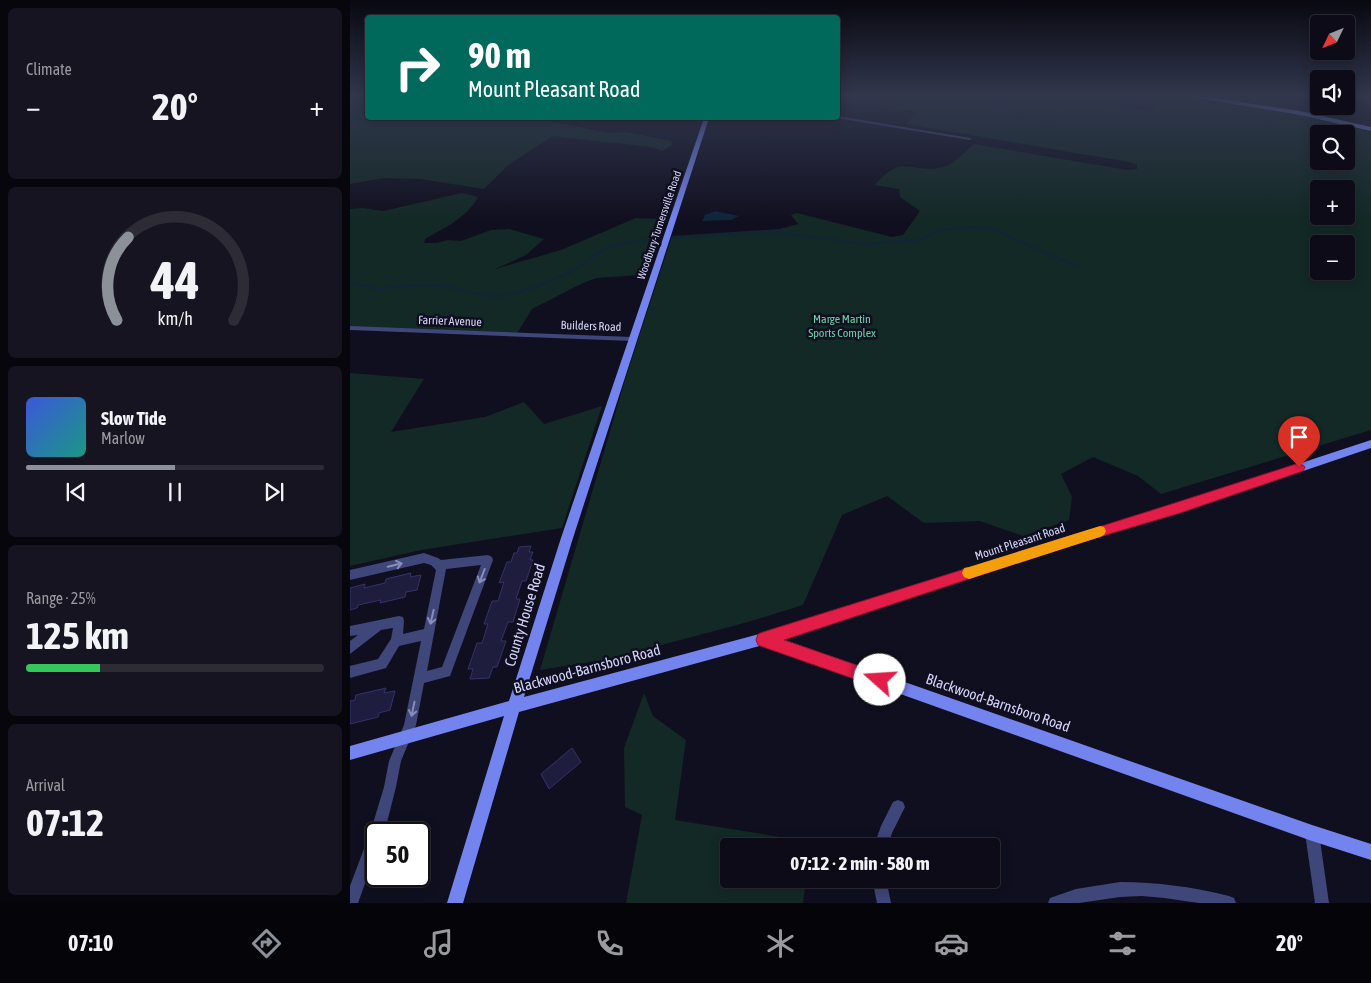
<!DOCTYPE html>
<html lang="en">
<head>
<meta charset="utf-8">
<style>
  :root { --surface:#0c0b17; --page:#151420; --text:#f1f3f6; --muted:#9a9ba1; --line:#2c2b36; --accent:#8c9099 }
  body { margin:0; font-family:"Asap Condensed",sans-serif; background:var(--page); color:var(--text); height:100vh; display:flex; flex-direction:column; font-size:19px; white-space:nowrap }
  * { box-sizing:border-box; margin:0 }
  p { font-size:16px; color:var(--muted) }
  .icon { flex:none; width:28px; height:28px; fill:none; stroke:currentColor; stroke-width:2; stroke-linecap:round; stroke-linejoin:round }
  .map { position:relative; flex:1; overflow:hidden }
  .side { display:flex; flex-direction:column; gap:8px; padding:8px; background:#07060d; width:350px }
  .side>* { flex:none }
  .guide { position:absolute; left:15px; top:15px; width:475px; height:105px; border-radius:5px; box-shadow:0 2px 12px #0003,0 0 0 1px var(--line); background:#00695c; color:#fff; overflow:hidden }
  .needle { width:32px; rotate:227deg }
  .buttons { position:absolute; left:960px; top:15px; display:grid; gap:10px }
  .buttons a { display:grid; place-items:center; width:45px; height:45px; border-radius:5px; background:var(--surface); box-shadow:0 2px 12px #0003,0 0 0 1px var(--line); font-size:25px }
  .speed { position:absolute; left:15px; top:822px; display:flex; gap:10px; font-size:25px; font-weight:700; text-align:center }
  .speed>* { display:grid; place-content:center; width:65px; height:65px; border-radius:50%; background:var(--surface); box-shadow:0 2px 12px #0003,0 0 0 1px var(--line); line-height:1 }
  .speed .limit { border:2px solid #111; border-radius:8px; background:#fff; color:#111 }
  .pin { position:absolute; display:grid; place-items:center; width:42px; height:42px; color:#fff; margin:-51px -21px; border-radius:50% 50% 50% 0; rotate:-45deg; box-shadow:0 0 5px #0007 }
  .pin .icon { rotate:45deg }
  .me { position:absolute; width:55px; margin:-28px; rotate:289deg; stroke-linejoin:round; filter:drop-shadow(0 0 4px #0008) }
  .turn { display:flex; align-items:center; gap:18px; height:105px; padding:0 20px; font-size:22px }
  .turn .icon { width:65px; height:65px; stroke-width:2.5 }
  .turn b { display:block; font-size:35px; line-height:42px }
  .big { font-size:38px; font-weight:700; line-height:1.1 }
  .side .card { flex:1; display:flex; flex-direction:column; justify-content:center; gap:8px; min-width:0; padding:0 18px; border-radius:8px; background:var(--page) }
  .side .dial { align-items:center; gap:0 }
  .dial svg { height:130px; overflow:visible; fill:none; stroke:var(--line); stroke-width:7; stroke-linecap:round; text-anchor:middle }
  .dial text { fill:var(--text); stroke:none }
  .song { display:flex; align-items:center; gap:15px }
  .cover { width:60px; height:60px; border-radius:8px; background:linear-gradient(135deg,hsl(230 70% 55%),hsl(170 70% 35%)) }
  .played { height:5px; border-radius:2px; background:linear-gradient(90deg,var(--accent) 50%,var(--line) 50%) }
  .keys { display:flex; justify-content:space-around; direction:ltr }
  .heat { display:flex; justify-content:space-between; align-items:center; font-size:28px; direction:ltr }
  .charge { height:8px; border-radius:4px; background:linear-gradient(90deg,#34c759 25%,var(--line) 0) }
  .trip { position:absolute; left:370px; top:838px; width:280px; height:50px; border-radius:5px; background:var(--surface); box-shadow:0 2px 12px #0003,0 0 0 1px var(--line); font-weight:700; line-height:50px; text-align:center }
  .menu { display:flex; height:80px; justify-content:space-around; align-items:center; background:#050409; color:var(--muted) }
  .menu .icon { width:35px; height:35px }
  .menu .selected { color:var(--accent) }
  .menu b { font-size:22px; color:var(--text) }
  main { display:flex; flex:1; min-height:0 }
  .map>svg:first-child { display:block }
  .green { fill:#132925; fill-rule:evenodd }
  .water { fill:#0f2539 }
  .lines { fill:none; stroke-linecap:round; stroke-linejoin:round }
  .stream-far1 { stroke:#0f2539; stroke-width:1 }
  .stream { stroke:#0f2539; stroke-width:2 }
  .building { fill:#1f1d3e; stroke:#343268 }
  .street { fill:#3f4679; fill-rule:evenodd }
  .secondary { fill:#7484ef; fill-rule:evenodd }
  .oneway { stroke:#898dba }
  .route { fill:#e11d48; stroke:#92132f }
  .slow { fill:#f59e0b }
  .labels { text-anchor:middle; stroke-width:5; stroke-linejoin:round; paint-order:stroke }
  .far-street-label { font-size:11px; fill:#d3d4fa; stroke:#100f1f }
  .park-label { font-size:12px; fill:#67d2a7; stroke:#100f1f }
  .street-label { font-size:12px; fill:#d3d4fa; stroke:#100f1f }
  .near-street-label { font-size:15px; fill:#d3d4fa; stroke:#100f1f }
</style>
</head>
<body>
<main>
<section class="side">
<div class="card"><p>Climate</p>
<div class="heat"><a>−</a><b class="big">20°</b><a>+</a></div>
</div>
<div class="card dial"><svg viewBox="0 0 100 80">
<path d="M14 69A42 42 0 1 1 86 69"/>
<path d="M14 69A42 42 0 0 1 21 18" stroke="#8c9099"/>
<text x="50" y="56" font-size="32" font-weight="700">44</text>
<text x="50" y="72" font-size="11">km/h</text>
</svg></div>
<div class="card">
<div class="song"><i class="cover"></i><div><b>Slow Tide</b><p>Marlow</p></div></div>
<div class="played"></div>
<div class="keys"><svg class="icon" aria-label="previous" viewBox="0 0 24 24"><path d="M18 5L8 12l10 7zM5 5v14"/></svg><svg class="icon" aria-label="pause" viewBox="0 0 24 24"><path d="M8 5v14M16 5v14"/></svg><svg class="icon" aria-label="next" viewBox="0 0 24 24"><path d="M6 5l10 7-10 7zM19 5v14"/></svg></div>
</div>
<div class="card"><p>Range · 25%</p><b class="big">125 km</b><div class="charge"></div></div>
<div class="card"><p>Arrival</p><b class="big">07:12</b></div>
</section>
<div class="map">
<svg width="1021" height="903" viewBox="0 0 1021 903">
  <rect width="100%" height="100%" fill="#100f1f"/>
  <path class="green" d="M 0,96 L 17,96 L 18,118 L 185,118 L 258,133 L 276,132 L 321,141 L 322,145 L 312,151 L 302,147 L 203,136 L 157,166 L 134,189 L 70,179 L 34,178 L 0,184 Z
    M 541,96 L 684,96 L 686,98 L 712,105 L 734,100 L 802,112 L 806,96 L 820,96 L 949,115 L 1021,132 L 1021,430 L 811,494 L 788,476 L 743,457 L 711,474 L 722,497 L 719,520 L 673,536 L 630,521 L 574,523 L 537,496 L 492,515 L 453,605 L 398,622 L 259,659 L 190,670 L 275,380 L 322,236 L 430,229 L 448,224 L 441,215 L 447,213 L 542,237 L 553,235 L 570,211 L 550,197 L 549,189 L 525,185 C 555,150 563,177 596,166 C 606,163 616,150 624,144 L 777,170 L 787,169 L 787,165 L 779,162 L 556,124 L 566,112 L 533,107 ZM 969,134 L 996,134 L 996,161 L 969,161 ZM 969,189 L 996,189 L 996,216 L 969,216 ZM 969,244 L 996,244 L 996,271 L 969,271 Z
    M 112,193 L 128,197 C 117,218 94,228 75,239 L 74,243 L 87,243 L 98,240 L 111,241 L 141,230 L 159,229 L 194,239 L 176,255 L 145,269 L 211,250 L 286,218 L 311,219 L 291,275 L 246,278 L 231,284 L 182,309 L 166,335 L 0,328 L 0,209 L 13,208 L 33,211 Z
    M 0,373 L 74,379 L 41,432 L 135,417 L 174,402 L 194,424 L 252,406 L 212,528 L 71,550 L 0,566 Z
    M 294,693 L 303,716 L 336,740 L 325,820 L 462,842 L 461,846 L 379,846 L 379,879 L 456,879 L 453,903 L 276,903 L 292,815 L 275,807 L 274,748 Z"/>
  <path class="water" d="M 608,96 L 639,96 L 658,102 L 667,111 L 683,117 C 664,115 649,104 631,99 C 623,97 616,99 608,96 Z
    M 365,211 L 389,216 L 381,220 L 352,221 L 355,215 Z"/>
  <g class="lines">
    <path class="stream-far1" d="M 0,117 L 18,110
      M 681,117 L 704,125"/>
    <path class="stream" d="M 322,238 L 422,232 L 516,244 L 569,240 L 591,230 L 619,227 L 642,229 L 728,267
      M 0,283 C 9,284 19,288 26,288 C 49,288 71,283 94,286 C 114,289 135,299 154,296 C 175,292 219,275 236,263 C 241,259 245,254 251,251 C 270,243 289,241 310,238"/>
  </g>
  <path class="building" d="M 181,546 L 179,552 L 183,552 L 180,560 L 183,560 L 176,581 L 172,581 L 166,599 L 170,599 L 163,622 L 158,622 L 151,641 L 156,641 L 147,667 L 143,667 L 139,678 L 120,679 L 123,669 L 118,669 L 127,643 L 132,643 L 138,624 L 134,624 L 142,601 L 148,601 L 154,582 L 149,583 L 157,562 L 161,562 L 164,553 L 167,553 L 169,547 Z
    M 61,573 L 60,577 L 71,575 L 67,590 L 56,592 L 55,597 L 30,603 L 31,600 L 8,605 L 7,608 L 0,610 L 0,588 L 15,584 L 14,588 L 35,583 L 36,579 Z
    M 36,688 L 34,693 L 45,691 L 40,710 L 29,713 L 28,717 L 0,724 L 0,701 L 5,700 L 6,695 Z
    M 222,748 L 231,762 L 199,789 L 191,774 Z"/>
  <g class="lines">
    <path class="street" d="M 1017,96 L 1021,96 L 1021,106 L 1019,105 Z
      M 488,116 L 620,138 L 622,139 L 620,140 L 486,118 Z
      M 0,326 L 282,337 L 286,339 L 282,341 L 0,330 Z
      M 74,553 L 88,558 L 91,560 L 138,555 L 142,557 L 143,560 L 100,676 L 74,683 L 66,725 L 51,761 L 46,787 L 34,834 L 26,834 L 26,853 L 8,903 L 0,903 L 0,886 L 21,830 L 34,787 L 39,761 L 54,725 L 71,641 L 49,646 L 36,668 L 0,678 L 0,666 L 28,659 L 41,639 L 43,628 L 31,630 L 0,654 L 0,641 L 8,635 L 0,636 L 0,626 L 49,616 L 53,617 L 54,621 L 53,634 L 74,629 L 86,570 L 81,565 L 74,563 L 0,580 L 0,570 ZM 131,565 L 92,667 L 77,671 L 96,569 Z
      M 548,800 L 553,802 L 555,807 L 542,833 L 538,846 L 524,846 L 531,826 L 543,802 Z
      M 962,826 L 967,828 L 969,833 L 979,903 L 965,903 L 955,833 L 957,828 Z
      M 522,879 L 536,879 L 541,903 L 527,903 Z
      M 770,882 C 807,882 843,887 879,896 L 884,898 L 886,903 L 849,903 L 814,898 L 792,896 L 770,897 L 729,903 L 698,903 L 700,898 L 726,889 Z"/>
    <path class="secondary" d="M 839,96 L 849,96 L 950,111 L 1021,127 L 1021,131 L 950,115 L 841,97 Z
      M 354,118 L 359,118 L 223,538 L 174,697 L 413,633 L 722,535 L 830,503 L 1021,440 L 1021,448 L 830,513 L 722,545 L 432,639 L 962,825 L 1021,844 L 1021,860 L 962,841 L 413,645 L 169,712 L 113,903 L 97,903 L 154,716 L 0,760 L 0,746 L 159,701 L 211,538 Z"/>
  </g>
  <defs><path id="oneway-shaft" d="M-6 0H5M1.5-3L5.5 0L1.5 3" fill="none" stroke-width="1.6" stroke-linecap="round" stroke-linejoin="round" transform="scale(1.25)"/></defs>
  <g class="oneway">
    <use href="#oneway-shaft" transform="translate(45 565) rotate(-13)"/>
    <use href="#oneway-shaft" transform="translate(132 576) rotate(111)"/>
    <use href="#oneway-shaft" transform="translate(82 617) rotate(103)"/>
    <use href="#oneway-shaft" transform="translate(63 709) rotate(102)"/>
  </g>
  <linearGradient id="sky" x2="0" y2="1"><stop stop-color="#090811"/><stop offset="0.43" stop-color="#31374d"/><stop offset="1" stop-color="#31374d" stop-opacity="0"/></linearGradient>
  <rect width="1021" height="222" fill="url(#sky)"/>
  <path class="route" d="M 949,463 L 955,467 L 953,471 L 830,513 L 722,545 L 434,640 L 535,675 L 537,680 L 535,686 L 530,688 L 413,647 L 408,645 L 406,640 L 408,634 L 413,632 C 592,576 771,521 949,463 Z"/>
  <path class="slow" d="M 750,526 L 754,527 L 756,531 L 754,535 L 750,537 L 619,579 L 614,577 L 612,573 L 614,568 L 619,567 Z"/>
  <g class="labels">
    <g class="far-street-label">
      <text transform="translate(309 225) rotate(-71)" y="4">Woodbury-Turnersville Road</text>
    </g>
    <g class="park-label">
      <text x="492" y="323">Marge Martin<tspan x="492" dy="14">Sports Complex</tspan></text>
    </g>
    <g class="street-label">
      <text transform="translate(100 321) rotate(2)" y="4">Farrier Avenue</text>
      <text transform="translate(241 326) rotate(2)" y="4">Builders Road</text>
      <text transform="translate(670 542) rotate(-18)" y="4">Mount Pleasant Road</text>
    </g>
    <g class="near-street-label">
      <text transform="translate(175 615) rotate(-73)" y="5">County House Road</text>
      <text transform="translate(237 669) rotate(-15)" y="5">Blackwood-Barnsboro Road</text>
      <text transform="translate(648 703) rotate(19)" y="5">Blackwood-Barnsboro Road</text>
    </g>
  </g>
</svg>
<div class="buttons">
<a><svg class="needle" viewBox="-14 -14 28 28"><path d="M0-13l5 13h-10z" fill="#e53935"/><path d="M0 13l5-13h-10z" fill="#9a9ba1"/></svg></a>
<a><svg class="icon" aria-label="sound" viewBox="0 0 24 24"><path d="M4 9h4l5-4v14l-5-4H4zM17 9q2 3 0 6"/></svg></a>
<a><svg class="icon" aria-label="search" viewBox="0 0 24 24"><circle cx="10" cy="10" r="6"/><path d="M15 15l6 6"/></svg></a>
<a>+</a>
<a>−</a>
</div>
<div class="speed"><div class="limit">50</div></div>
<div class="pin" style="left:949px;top:467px;background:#d93025"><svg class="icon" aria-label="arrive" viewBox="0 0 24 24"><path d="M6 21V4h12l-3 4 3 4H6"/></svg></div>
<svg class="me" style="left:530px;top:680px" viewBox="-20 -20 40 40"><circle r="19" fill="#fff"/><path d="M0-13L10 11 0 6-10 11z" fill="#e11d48"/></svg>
<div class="trip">07:12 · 2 min · 580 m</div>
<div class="guide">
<div class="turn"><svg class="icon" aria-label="right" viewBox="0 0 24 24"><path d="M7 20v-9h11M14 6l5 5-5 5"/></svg><div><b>90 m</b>Mount Pleasant Road</div></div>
</div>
</div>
</main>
<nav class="menu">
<b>07:10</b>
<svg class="icon selected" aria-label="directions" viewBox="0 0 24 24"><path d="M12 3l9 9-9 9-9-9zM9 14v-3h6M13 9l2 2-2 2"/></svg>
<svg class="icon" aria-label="music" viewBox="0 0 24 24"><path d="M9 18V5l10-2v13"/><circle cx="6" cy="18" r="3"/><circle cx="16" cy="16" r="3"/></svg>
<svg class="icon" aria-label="phone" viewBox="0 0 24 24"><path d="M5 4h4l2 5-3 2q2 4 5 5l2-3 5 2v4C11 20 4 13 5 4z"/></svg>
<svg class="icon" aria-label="climate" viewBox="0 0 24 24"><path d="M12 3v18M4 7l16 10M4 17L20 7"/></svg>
<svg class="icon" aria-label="car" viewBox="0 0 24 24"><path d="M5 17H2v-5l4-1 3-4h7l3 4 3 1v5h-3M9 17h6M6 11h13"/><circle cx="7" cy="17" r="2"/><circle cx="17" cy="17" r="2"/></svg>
<svg class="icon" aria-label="filters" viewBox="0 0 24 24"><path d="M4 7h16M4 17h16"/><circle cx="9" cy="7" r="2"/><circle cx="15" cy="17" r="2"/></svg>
<b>20°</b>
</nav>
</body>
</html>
